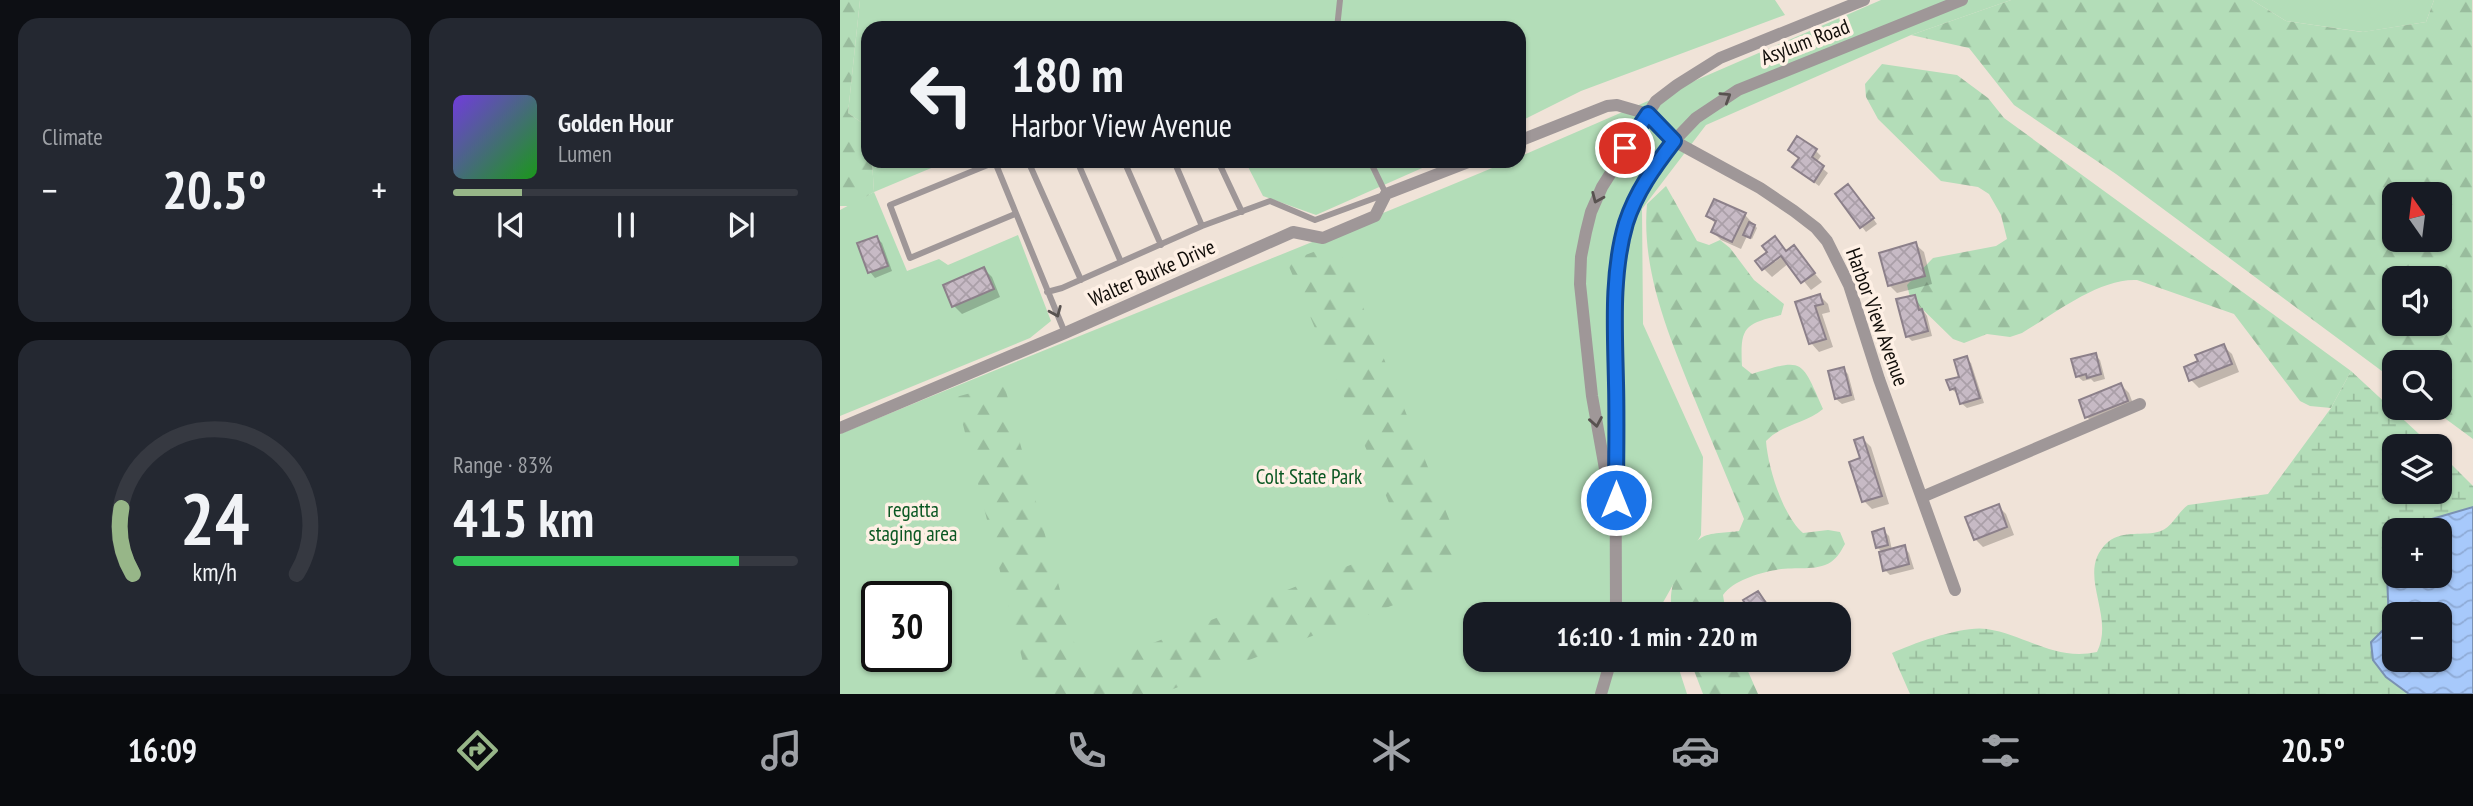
<!DOCTYPE html>
<html lang="en">
<head>
<meta charset="utf-8">
<style>
  :root { --surface:#171b24; --page:#242831; --text:#f1f3f6; --muted:#9ea1a6; --line:#363941; --accent:#97b688 }
  body { margin:0; font-family:"PT Sans Narrow",sans-serif; background:var(--page); color:var(--text); height:100vh; display:flex; flex-direction:column; font-size:26px; white-space:nowrap }
  * { box-sizing:border-box; margin:0 }
  p { font-size:23px; color:var(--muted) }
  .icon { flex:none; width:38px; height:38px; fill:none; stroke:currentColor; stroke-width:2; stroke-linecap:round; stroke-linejoin:round }
  .map { position:relative; flex:1; overflow:hidden }
  .side { display:flex; flex-direction:column; gap:18px; padding:18px; background:#0d0f14; width:840px }
  .side>* { flex:none }
  .hud { position:absolute; left:21px; top:21px; width:665px; height:147px; border-radius:21px; box-shadow:0 2px 5px #0004; background:#171b24; color:var(--text); overflow:hidden }
  .needle { width:46px; rotate:346deg }
  .buttons { position:absolute; left:1542px; top:182px; display:grid; gap:14px }
  .buttons a { display:grid; place-items:center; width:70px; height:70px; border-radius:14px; background:var(--surface); box-shadow:0 2px 5px #0004; font-size:35px }
  .speed { position:absolute; left:21px; top:581px; display:flex; gap:14px; font-size:35px; font-weight:700; text-align:center }
  .speed>* { display:grid; place-content:center; width:91px; height:91px; border-radius:50%; background:var(--surface); box-shadow:0 2px 5px #0004; line-height:1 }
  .speed .limit { border:4px solid #111; border-radius:10px; background:#fff; color:#111 }
  .pin { position:absolute; display:grid; place-items:center; width:60px; height:60px; color:#fff; margin:-30px; border:4px solid #fff; border-radius:50%; box-shadow:0 2px 7px #0007 }
  .me { position:absolute; width:77px; margin:-38px; rotate:0deg; stroke-linejoin:round; filter:drop-shadow(0 0 5px #0008) }
  .turn { display:flex; align-items:center; gap:24px; height:147px; padding:0 35px; font-size:32px }
  .turn .icon { width:91px; height:91px; stroke-width:2.5 }
  .turn b { display:block; font-size:49px; line-height:60px }
  .big { font-size:52px; font-weight:800; line-height:1.1 }
  .side .card { flex:1; display:flex; flex-direction:column; justify-content:center; gap:10px; min-width:0; padding:0 24px; border-radius:21px; background:var(--page) }
  .side .dial { align-items:center; gap:0 }
  .dial svg { height:182px; overflow:visible; fill:none; stroke:var(--line); stroke-width:7; stroke-linecap:round; text-anchor:middle }
  .dial text { fill:var(--text); stroke:none }
  .song { display:flex; align-items:center; gap:21px }
  .cover { width:84px; height:84px; border-radius:10px; background:linear-gradient(135deg,hsl(260 70% 55%),hsl(120 70% 35%)) }
  .played { height:7px; border-radius:4px; background:linear-gradient(90deg,var(--accent) 20%,var(--line) 20%) }
  .keys { display:flex; justify-content:space-around; direction:ltr }
  .heat { display:flex; justify-content:space-between; align-items:center; font-size:38px; direction:ltr }
  .charge { height:10px; border-radius:5px; background:linear-gradient(90deg,#34c759 83%,var(--line) 0) }
  .side .tiles { flex:1; display:grid; gap:18px; grid-template-columns:repeat(2,1fr) }
  .trip { position:absolute; left:623px; top:602px; width:388px; height:70px; border-radius:21px; background:var(--surface); box-shadow:0 2px 5px #0004; font-weight:800; line-height:70px; text-align:center }
  .menu { display:flex; height:112px; justify-content:space-around; align-items:center; background:#090b0e; color:var(--muted) }
  .menu .icon { width:49px; height:49px }
  .menu .selected { color:var(--accent) }
  .menu b { font-size:32px; color:var(--text) }
  main { display:flex; flex:1; min-height:0 }
  .map>svg:first-child { display:block }
  .green { fill:#b3ddb8; fill-rule:evenodd }
  .forest { fill:url(#forest-firs); fill-rule:evenodd }
  .wetland { fill:url(#wetland-marsh) }
  .water { fill:url(#water-waves); stroke:#7a91b2; stroke-width:2; fill-rule:evenodd }
  .shadow { fill:#0003 }
  .building { fill:url(#building-cross-hatch); stroke:#8c808a; stroke-width:2 }
  .lines { fill:none; stroke-linecap:round; stroke-linejoin:round }
  .lane { stroke:#9f9798; stroke-width:6 }
  .street { stroke:#9f9798; stroke-width:12 }
  .oneway { stroke:#585250 }
  .route-casing { stroke:#114b97; stroke-width:18 }
  .route { stroke:#1a73e8; stroke-width:12 }
  .labels { text-anchor:middle; stroke-width:7; stroke-linejoin:round; paint-order:stroke }
  .street-label { font-size:21px; fill:#110d09; stroke:#fef0e5 }
  .park-label { font-size:21px; fill:#0a5722; stroke:#fef0e5 }
</style>
</head>
<body>
<main>
<section class="side">
<div class="tiles">
<div class="card"><p>Climate</p>
<div class="heat"><a>−</a><b class="big">20.5°</b><a>+</a></div>
</div>
<div class="card">
<div class="song"><i class="cover"></i><div><b>Golden Hour</b><p>Lumen</p></div></div>
<div class="played"></div>
<div class="keys"><svg class="icon" aria-label="previous" viewBox="0 0 24 24"><path d="M18 5L8 12l10 7zM5 5v14"/></svg><svg class="icon" aria-label="pause" viewBox="0 0 24 24"><path d="M8 5v14M16 5v14"/></svg><svg class="icon" aria-label="next" viewBox="0 0 24 24"><path d="M6 5l10 7-10 7zM19 5v14"/></svg></div>
</div>
<div class="card dial"><svg viewBox="0 0 100 80">
<path d="M14 69A42 42 0 1 1 86 69"/>
<path d="M14 69A42 42 0 0 1 9 40" stroke="#97b688"/>
<text x="50" y="56" font-size="32" font-weight="700">24</text>
<text x="50" y="72" font-size="11">km/h</text>
</svg></div>
<div class="card"><p>Range · 83%</p><b class="big">415 km</b><div class="charge"></div></div>
</div>
</section>
<div class="map">
<svg width="1633" height="694" viewBox="0 0 1633 694">
  <defs>
    <pattern id="forest-firs" width="22" height="20" patternUnits="userSpaceOnUse" patternTransform="scale(1.75)"><rect width="22" height="20" fill="#b3ddb8"/><path d="M5 1l3.5 6h-7zM16 11l3.5 6h-7z" fill="#99bc9d"/></pattern>
    <pattern id="wetland-marsh" width="20" height="14" patternUnits="userSpaceOnUse" patternTransform="scale(1.75)"><rect width="20" height="14" fill="#b3ddb8"/><path d="M1 5h8M5 5V1M11 12h8M15 12V8" fill="none" stroke="#99bc9d"/></pattern>
    <pattern id="water-waves" width="16" height="10" patternUnits="userSpaceOnUse" patternTransform="scale(1.75)"><rect width="16" height="10" fill="#a7c9fb"/><path d="M0 5q4-4 8 0t8 0" fill="none" stroke="#8fabd6"/></pattern>
    <pattern id="building-cross-hatch" width="8" height="8" patternUnits="userSpaceOnUse" patternTransform="scale(1.75)"><rect width="8" height="8" fill="#c7bac5"/><path d="M0 0l8 8M0 8l8-8" fill="none" stroke="#aa9fa8"/></pattern>
  </defs>
  <rect width="100%" height="100%" fill="#f0e3d8"/>
  <path class="green" d="M 20,0 L 935,0 L 945,15 L 741,91 L 679,122 L 679,28 L 28,28 L 28,127 L 8,113 Z
    M 1041,0 L 1171,0 L 1071,35 L 866,125 L 802,209 L 803,324 L 863,457 L 861,535 L 821,606 L 823,614 L 635,614 L 635,660 L 836,660 L 847,694 L 0,694 L 0,434 C 223,341 447,254 669,161 L 679,161 L 679,157 ZM 37,597 L 96,597 L 96,656 L 37,656 Z
    M 1412,0 L 1594,0 L 1586,22 L 1523,32 L 1446,21 Z
    M 32,161 L 108,161 L 34,192 L 67,271 L 99,259 L 108,265 L 178,235 L 211,321 L 190,338 L 0,416 L 0,210 L 34,192 Z
    M 405,161 L 598,161 L 476,215 L 423,196 Z"/>
  <path class="forest" d="M 0,0 L 20,0 L 8,113 L 28,127 L 28,161 L 32,161 L 34,192 L 10,206 L 0,206 Z
    M 1171,0 L 1412,0 L 1446,21 L 1522,32 L 1586,22 L 1594,0 L 1632,0 L 1633,439 L 1591,408 L 1600,408 L 1600,362 L 1554,362 L 1554,380 L 1276,174 L 1174,105 L 1129,48 L 1071,35 ZM 1600,194 L 1600,240 L 1554,240 L 1554,194 ZM 1554,278 L 1600,278 L 1600,324 L 1554,324 Z
    M 1042,64 L 1117,75 L 1148,98 L 1164,118 L 1511,371 L 1491,408 L 1470,406 L 1460,401 L 1394,314 L 1297,280 C 1259,278 1214,314 1182,333 L 1170,337 L 1147,334 L 1124,343 L 1113,339 L 1070,297 L 1067,285 L 1093,258 L 1156,246 L 1167,239 L 1161,215 L 1149,194 L 1138,187 L 1101,181 L 1038,119 L 1026,97 L 1025,84 Z
    M 826,186 L 857,241 L 869,245 L 880,240 L 890,248 L 914,280 L 944,304 L 941,315 C 904,324 900,327 902,366 L 912,374 C 964,358 961,359 983,409 C 965,424 942,424 926,441 C 928,468 943,516 963,533 L 988,530 L 1000,532 L 1005,544 C 1001,551 998,557 991,562 C 975,572 954,566 936,570 C 918,573 893,581 883,595 L 886,614 L 833,614 C 825,592 841,552 861,538 C 869,532 888,533 899,531 L 904,519 C 888,479 871,440 855,400 C 830,338 801,272 807,204 Z
    M 497,243 L 624,556 L 572,598 L 320,694 L 191,694 L 116,397 L 164,384 L 242,671 L 566,543 L 447,262 Z
    M 850,660 L 903,660 L 918,694 L 863,694 Z"/>
  <path class="wetland" d="M 1511,371 L 1592,446 L 1554,446 L 1554,492 L 1600,492 L 1600,453 L 1633,486 L 1633,507 L 1592,519 L 1575,530 L 1554,530 L 1554,546 L 1547,574 L 1549,624 L 1531,642 L 1546,677 L 1569,694 L 1070,694 L 1052,653 C 1074,643 1124,625 1147,629 C 1186,635 1214,661 1257,652 C 1276,614 1234,572 1268,542 C 1284,529 1303,537 1321,531 C 1332,527 1338,512 1348,505 L 1428,494 L 1491,408 Z"/>
  <path class="water" d="M 1633,507 L 1633,694 L 1569,694 L 1546,677 L 1533,660 L 1531,642 L 1549,624 L 1547,574 L 1553,551 L 1554,576 L 1600,576 L 1600,530 L 1575,530 L 1592,519 ZM 1600,614 L 1600,660 L 1554,660 L 1554,614 Z"/>
  <path class="shadow" d="M 976,151 L 981,156 L 976,163 L 988,173 L 979,186 L 954,167 Z
    M 1013,191 L 1037,224 L 1026,232 L 997,194 Z
    M 905,215 L 917,228 L 912,239 L 907,236 L 901,249 L 881,240 L 873,232 L 876,224 L 868,216 Z
    M 37,238 L 42,243 L 52,271 L 35,278 L 30,272 L 19,244 Z
    M 935,238 L 945,250 L 932,260 L 935,262 L 953,248 L 982,282 L 971,290 L 949,263 L 932,277 L 924,269 Z
    M 1075,244 L 1084,252 L 1092,284 L 1057,293 L 1049,285 Z
    M 144,269 L 152,277 L 160,297 L 122,314 L 114,306 Z
    M 980,296 L 988,304 L 990,312 L 982,314 L 993,347 L 979,352 L 971,343 L 957,303 Z
    M 1074,296 L 1087,316 L 1092,336 L 1072,341 L 1067,336 Z
    M 1383,346 L 1392,354 L 1399,372 L 1359,388 L 1351,380 L 1360,362 Z
    M 1255,355 L 1260,360 L 1265,379 L 1254,382 L 1251,379 L 1243,381 L 1237,376 Z
    M 1126,358 L 1131,363 L 1144,403 L 1127,408 L 1121,403 L 1118,394 L 1111,389 L 1121,378 Z
    M 1003,369 L 1008,374 L 1015,400 L 1002,404 L 996,399 Z
    M 1281,385 L 1289,393 L 1295,409 L 1255,425 L 1247,417 Z
    M 1023,439 L 1031,447 L 1049,504 L 1032,509 L 1024,501 Z
    M 1158,506 L 1166,514 L 1174,535 L 1143,547 L 1135,539 Z
    M 1043,530 L 1049,536 L 1052,550 L 1064,547 L 1069,553 L 1074,569 L 1050,575 L 1045,570 L 1043,553 L 1037,547 Z
    M 918,593 L 926,601 L 933,612 L 929,614 L 914,614 Z"/>
  <path class="building" d="M 957,136 L 977,149 L 972,157 L 984,166 L 974,182 L 952,167 L 959,158 L 948,150 Z
    M 1008,184 L 1034,218 L 1020,228 L 995,194 Z
    M 874,199 L 906,213 L 892,242 L 871,232 L 876,221 L 866,216 Z
    M 909,222 L 915,225 L 910,238 L 903,235 Z
    M 37,236 L 48,266 L 28,273 L 17,243 Z
    M 935,236 L 946,251 L 954,245 L 975,273 L 961,283 L 941,256 L 922,270 L 915,261 L 927,252 L 922,246 Z
    M 1076,242 L 1085,276 L 1048,286 L 1039,253 Z
    M 144,267 L 154,289 L 112,307 L 103,285 Z
    M 980,294 L 983,304 L 975,306 L 986,339 L 969,344 L 955,302 Z
    M 1075,295 L 1079,310 L 1082,309 L 1088,331 L 1066,337 L 1056,299 Z
    M 1384,344 L 1392,364 L 1349,381 L 1344,367 L 1358,361 L 1355,355 Z
    M 1256,353 L 1261,374 L 1247,378 L 1246,374 L 1236,377 L 1231,359 Z
    M 1127,356 L 1140,398 L 1120,404 L 1115,388 L 1110,390 L 1106,380 L 1119,377 L 1114,360 Z
    M 1004,367 L 1011,395 L 995,399 L 988,371 Z
    M 1281,383 L 1288,401 L 1245,418 L 1239,400 Z
    M 1023,437 L 1042,496 L 1022,502 L 1009,462 L 1020,458 L 1014,440 Z
    M 1159,504 L 1167,527 L 1134,540 L 1125,517 Z
    M 1044,528 L 1048,545 L 1036,548 L 1032,532 Z
    M 1065,545 L 1069,564 L 1043,571 L 1039,552 Z
    M 918,591 L 926,603 L 920,607 L 926,614 L 911,614 L 903,600 Z"/>
  <g class="lines">
    <path class="lane" d="M 497,28 L 500,0
      M 156,161 L 155,162 L 225,333
      M 188,161 L 241,280
      M 237,161 L 281,262
      M 284,161 L 321,245
      M 378,161 L 402,212
      M 155,162 L 50,205 L 70,258 L 175,214
      M 335,165 L 345,161
      M 362,226 L 430,201 L 475,220 L 546,194 L 530,161
      M 207,292 L 222,288 L 362,226 L 334,161"/>
    <path class="street" d="M 679,141 L 767,106 L 777,105 L 808,114 L 834,141 L 920,188 L 954,211 L 976,228 L 987,241 L 1009,285 L 1039,379 L 1115,590
      M 0,428 L 225,333 L 453,232 L 483,238 L 535,216 L 546,194 L 631,161
      M 770,497 L 752,396 L 740,284 L 741,257 L 746,232 L 751,212 L 762,187 L 816,101 L 837,85 L 880,58 L 1024,0
      M 1082,497 L 1300,404
      M 776,614 L 775,296 L 786,224 L 806,179 L 834,141 L 856,118 L 898,90 L 1122,0
      M 761,694 L 771,660"/>
  </g>
  <defs><path id="oneway-chevron" d="M-2-3.5L2.5 0L-2 3.5" fill="none" stroke-width="1.6" stroke-linecap="round" stroke-linejoin="round" transform="scale(1.75)"/></defs>
  <g class="oneway">
    <use href="#oneway-chevron" transform="translate(886 97) rotate(-32)"/>
    <use href="#oneway-chevron" transform="translate(757 198) rotate(113)"/>
    <use href="#oneway-chevron" transform="translate(216 312) rotate(67)"/>
    <use href="#oneway-chevron" transform="translate(756 422) rotate(80)"/>
  </g>
  <g class="lines">
    <defs>
      <path id="route" d="M 776,500 C 776,461 777,422 776,383 C 775,331 771,274 786,223 C 796,192 814,167 834,141 L 808,114 L 785,148"/>
    </defs>
    <use href="#route" class="route-casing"/>
    <use href="#route" class="route"/>
  </g>
  <g class="labels">
    <g class="street-label">
      <text transform="translate(965 42) rotate(-21)" y="7">Asylum Road</text>
      <text transform="translate(312 273) rotate(-24)" y="7">Walter Burke Drive</text>
      <text transform="translate(1037 317) rotate(70)" y="7">Harbor View Avenue</text>
    </g>
    <g class="park-label">
      <text x="469" y="484">Colt State Park</text>
      <text x="73" y="517">regatta<tspan x="73" dy="24">staging area</tspan></text>
    </g>
  </g>
</svg>
<div class="buttons">
<a><svg class="needle" viewBox="-14 -14 28 28"><path d="M0-13l5 13h-10z" fill="#e53935"/><path d="M0 13l5-13h-10z" fill="#9ea1a6"/></svg></a>
<a><svg class="icon" aria-label="sound" viewBox="0 0 24 24"><path d="M4 9h4l5-4v14l-5-4H4zM17 9q2 3 0 6"/></svg></a>
<a><svg class="icon" aria-label="search" viewBox="0 0 24 24"><circle cx="10" cy="10" r="6"/><path d="M15 15l6 6"/></svg></a>
<a><svg class="icon" aria-label="layers" viewBox="0 0 24 24"><path d="M12 4l9 5-9 5-9-5zM3 14l9 5 9-5"/></svg></a>
<a>+</a>
<a>−</a>
</div>
<div class="speed"><div class="limit">30</div></div>
<div class="pin" style="left:785px;top:148px;background:#d93025"><svg class="icon" aria-label="arrive" viewBox="0 0 24 24"><path d="M6 21V4h12l-3 4 3 4H6"/></svg></div>
<svg class="me" style="left:776px;top:500px" viewBox="-20 -20 40 40"><circle r="17" fill="#1a73e8" stroke="#fff" stroke-width="3"/><path d="M0-11L8 9 0 5-8 9z" fill="#fff"/></svg>
<div class="trip">16:10 · 1 min · 220 m</div>
<div class="hud">
<div class="turn"><svg class="icon" aria-label="left" viewBox="0 0 24 24"><path d="M17 20v-9H6M10 6l-5 5 5 5"/></svg><div><b>180 m</b>Harbor View Avenue</div></div>
</div>
</div>
</main>
<nav class="menu">
<b>16:09</b>
<svg class="icon selected" aria-label="directions" viewBox="0 0 24 24"><path d="M12 3l9 9-9 9-9-9zM9 14v-3h6M13 9l2 2-2 2"/></svg>
<svg class="icon" aria-label="music" viewBox="0 0 24 24"><path d="M9 18V5l10-2v13"/><circle cx="6" cy="18" r="3"/><circle cx="16" cy="16" r="3"/></svg>
<svg class="icon" aria-label="phone" viewBox="0 0 24 24"><path d="M5 4h4l2 5-3 2q2 4 5 5l2-3 5 2v4C11 20 4 13 5 4z"/></svg>
<svg class="icon" aria-label="climate" viewBox="0 0 24 24"><path d="M12 3v18M4 7l16 10M4 17L20 7"/></svg>
<svg class="icon" aria-label="car" viewBox="0 0 24 24"><path d="M5 17H2v-5l4-1 3-4h7l3 4 3 1v5h-3M9 17h6M6 11h13"/><circle cx="7" cy="17" r="2"/><circle cx="17" cy="17" r="2"/></svg>
<svg class="icon" aria-label="filters" viewBox="0 0 24 24"><path d="M4 7h16M4 17h16"/><circle cx="9" cy="7" r="2"/><circle cx="15" cy="17" r="2"/></svg>
<b>20.5°</b>
</nav>
</body>
</html>
